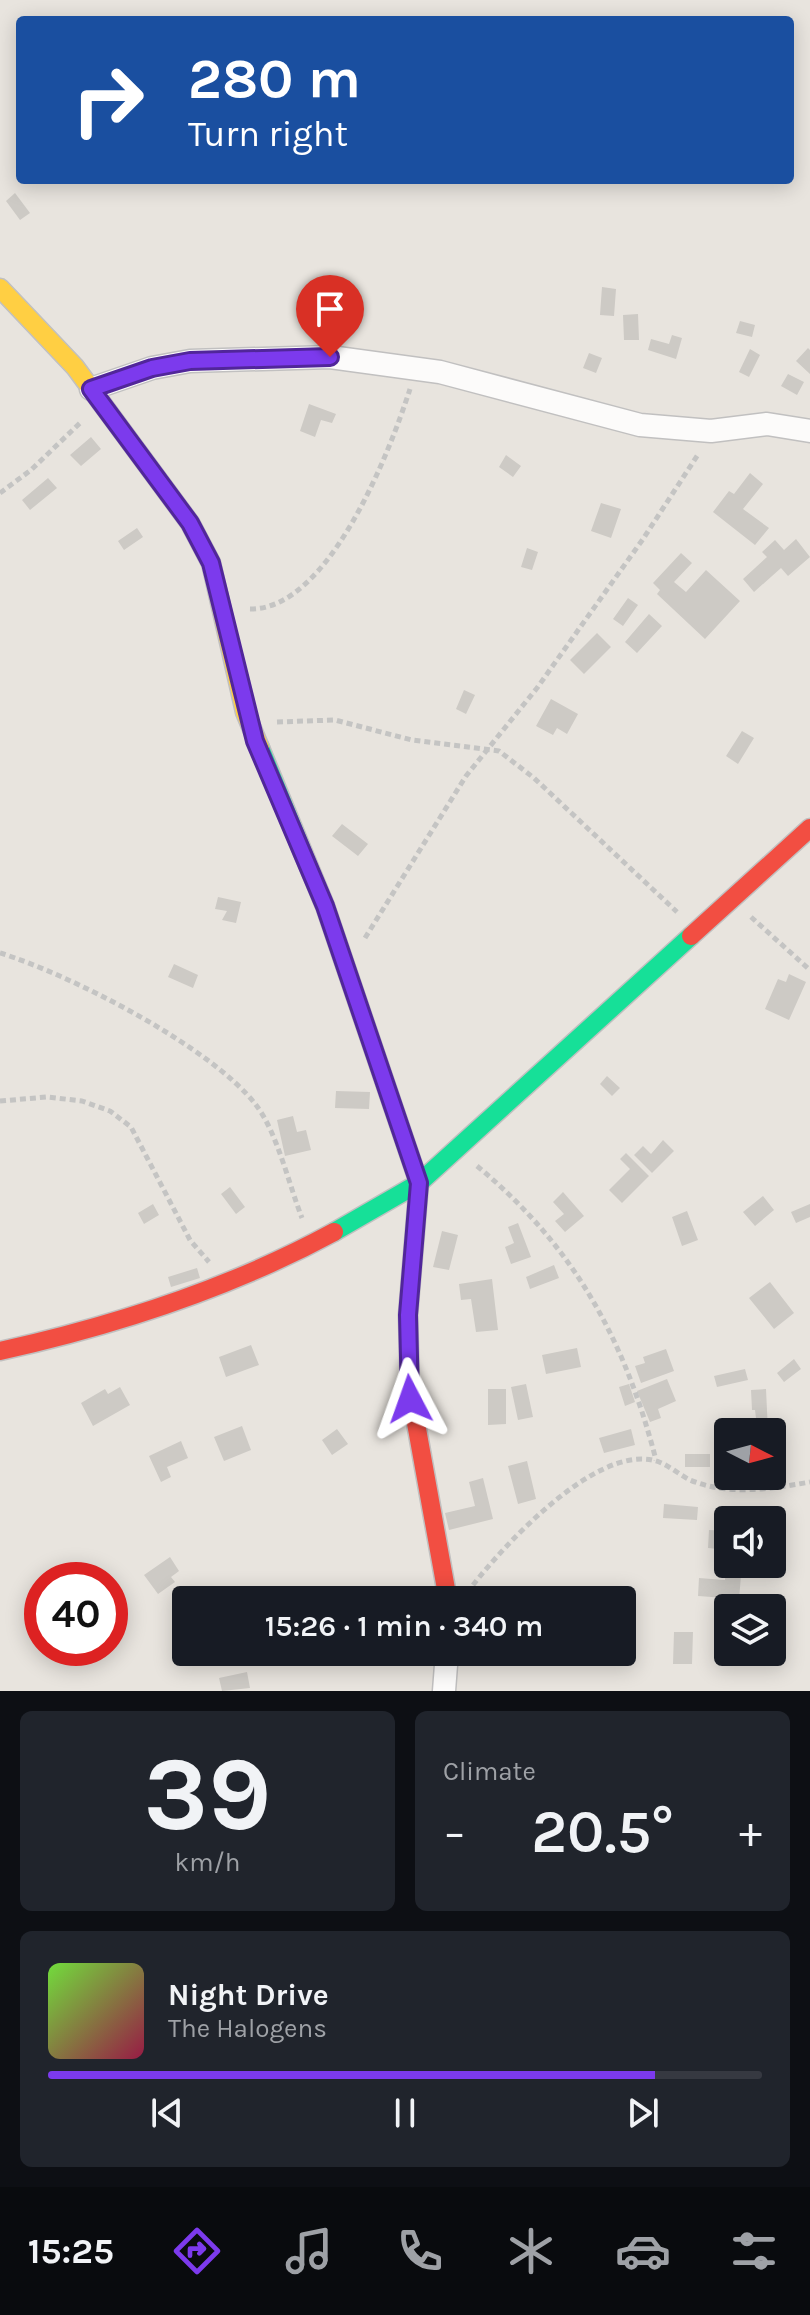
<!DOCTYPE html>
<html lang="en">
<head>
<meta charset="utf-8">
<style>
  :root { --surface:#171b24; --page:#20242c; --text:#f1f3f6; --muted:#9ea1a6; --line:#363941; --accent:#7c3aed }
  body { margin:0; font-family:Karla,sans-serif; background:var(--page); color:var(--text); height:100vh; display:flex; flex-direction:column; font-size:30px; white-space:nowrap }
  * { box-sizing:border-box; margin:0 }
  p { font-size:26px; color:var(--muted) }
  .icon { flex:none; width:44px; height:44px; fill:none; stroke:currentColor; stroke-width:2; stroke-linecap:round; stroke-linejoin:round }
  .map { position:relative; height:1691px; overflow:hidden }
  .side { display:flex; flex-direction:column; gap:20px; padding:20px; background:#0d0f14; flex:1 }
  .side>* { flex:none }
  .hud { position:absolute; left:16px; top:16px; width:778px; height:168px; border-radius:8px; box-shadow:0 4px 20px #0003; background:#1a4fa0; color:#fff; overflow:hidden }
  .needle { width:52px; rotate:96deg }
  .buttons { position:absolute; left:714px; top:1418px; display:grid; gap:16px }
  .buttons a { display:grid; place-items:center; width:72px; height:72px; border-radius:8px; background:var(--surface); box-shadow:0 4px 20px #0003; font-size:40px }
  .speed { position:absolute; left:24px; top:1562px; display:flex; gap:16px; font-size:40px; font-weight:700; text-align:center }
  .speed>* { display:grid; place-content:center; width:104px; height:104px; border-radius:50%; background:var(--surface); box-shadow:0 4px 20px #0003; line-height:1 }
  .speed .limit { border:12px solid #d22; background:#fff; color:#111 }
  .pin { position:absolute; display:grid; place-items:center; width:68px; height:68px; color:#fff; margin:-82px -34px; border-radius:50% 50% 50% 0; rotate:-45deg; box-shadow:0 0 8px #0007 }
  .pin .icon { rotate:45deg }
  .me { position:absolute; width:88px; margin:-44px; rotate:356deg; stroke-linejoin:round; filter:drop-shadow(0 0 6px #0008) }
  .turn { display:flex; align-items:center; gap:28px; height:168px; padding:0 40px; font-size:36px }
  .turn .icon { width:104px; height:104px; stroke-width:2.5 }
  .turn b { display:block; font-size:56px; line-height:68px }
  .big { font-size:60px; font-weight:600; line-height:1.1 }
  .side .tile { flex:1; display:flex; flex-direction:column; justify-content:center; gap:12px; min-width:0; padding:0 28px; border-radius:12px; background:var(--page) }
  .side .dial { align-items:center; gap:0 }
  .dial b { font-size:104px; line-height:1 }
  .song { display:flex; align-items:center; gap:24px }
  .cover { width:96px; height:96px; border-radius:12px; background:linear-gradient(135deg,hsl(100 70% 55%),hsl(340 70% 35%)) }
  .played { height:8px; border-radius:4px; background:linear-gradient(90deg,var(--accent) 85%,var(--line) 85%) }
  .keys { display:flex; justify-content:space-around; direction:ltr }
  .heat { display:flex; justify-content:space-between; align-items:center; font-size:44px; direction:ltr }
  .side .tiles { flex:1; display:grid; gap:20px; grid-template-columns:1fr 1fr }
  .tile:last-child { grid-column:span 2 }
  .trip { position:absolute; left:172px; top:1586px; width:464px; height:80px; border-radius:8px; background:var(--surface); box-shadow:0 4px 20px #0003; font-weight:600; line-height:80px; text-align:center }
  .dock { display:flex; height:128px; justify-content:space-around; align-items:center; background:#090b0e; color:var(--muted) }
  .dock .icon { width:56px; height:56px }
  .dock .active { color:var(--accent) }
  .dock b { font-size:36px; color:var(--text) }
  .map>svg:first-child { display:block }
  .building { fill:#cdcac5 }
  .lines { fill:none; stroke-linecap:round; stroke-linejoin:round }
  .street-casing { stroke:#c1c0c0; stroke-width:25 }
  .fast-casing { stroke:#c1c0c0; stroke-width:21 }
  .slow-casing { stroke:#c1c0c0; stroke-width:21 }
  .jam-casing { stroke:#c1c0c0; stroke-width:21 }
  .path { stroke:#c4c4c3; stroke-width:5; stroke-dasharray:6 4; stroke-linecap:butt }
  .street { stroke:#fcfbfa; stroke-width:22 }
  .fast { stroke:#16e098; stroke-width:18 }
  .slow { stroke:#ffcf43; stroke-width:18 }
  .jam { stroke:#f24e42; stroke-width:18 }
  .route-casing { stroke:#51269a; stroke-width:20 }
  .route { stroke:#7c3aed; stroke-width:14 }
</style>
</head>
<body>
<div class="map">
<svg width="810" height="1691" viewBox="0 0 810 1691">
  <rect width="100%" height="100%" fill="#e8e4de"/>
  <path class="building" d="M 15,193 L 30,213 L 20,220 L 6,201 Z
    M 602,287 L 616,289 L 614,316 L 600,315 Z
    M 638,314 L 639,340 L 624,340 L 623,315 Z
    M 740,321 L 755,325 L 752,337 L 736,333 Z
    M 672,335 L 682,338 L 676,359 L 648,350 L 651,339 L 669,344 Z
    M 808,348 L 810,350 L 810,374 L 796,361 Z
    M 750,349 L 760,355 L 749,377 L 739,372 Z
    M 589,353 L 602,358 L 596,373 L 583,368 Z
    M 788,374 L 804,382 L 797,395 L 781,386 Z
    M 309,404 L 336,414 L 332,423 L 321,420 L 315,437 L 300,431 Z
    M 91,437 L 101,449 L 81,466 L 70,455 Z
    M 506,455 L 521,466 L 513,477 L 499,467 Z
    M 750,473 L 763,484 L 743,509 L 769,528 L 755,545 L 713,512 L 729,491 L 734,494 Z
    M 48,478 L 57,488 L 30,510 L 22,500 Z
    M 601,503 L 621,509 L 611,538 L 591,531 Z
    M 137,528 L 143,537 L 124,550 L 118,541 Z
    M 796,539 L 810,557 L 788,576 L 781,568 L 754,592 L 743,579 L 767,557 L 762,552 L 775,540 L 784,550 Z
    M 527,548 L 538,552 L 532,570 L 521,567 Z
    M 681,553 L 692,563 L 674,582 L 686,592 L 706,570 L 740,601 L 705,639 L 657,594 L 660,590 L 653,583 Z
    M 628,598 L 638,605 L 623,626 L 613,619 Z
    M 649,614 L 662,626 L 637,653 L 625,642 Z
    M 597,633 L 611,647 L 584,674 L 570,660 Z
    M 464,690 L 475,695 L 466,714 L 456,709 Z
    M 551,699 L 578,714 L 567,734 L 557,728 L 553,735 L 536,726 Z
    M 742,731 L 754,738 L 738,764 L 726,756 Z
    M 342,824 L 368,844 L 358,856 L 332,836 Z
    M 218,897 L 241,902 L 236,923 L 222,920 L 227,911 L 215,909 Z
    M 174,964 L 198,975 L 193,988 L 168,977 Z
    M 789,974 L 806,982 L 789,1020 L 765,1009 L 778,979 L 786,982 Z
    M 607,1076 L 620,1088 L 612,1096 L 600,1084 Z
    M 336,1091 L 370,1092 L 369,1109 L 335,1108 Z
    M 293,1116 L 297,1132 L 306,1130 L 311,1150 L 285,1156 L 277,1120 Z
    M 663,1140 L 674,1151 L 652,1173 L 634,1155 L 643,1146 L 651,1154 Z
    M 626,1153 L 649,1176 L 622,1203 L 609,1190 L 630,1169 L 620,1159 Z
    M 230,1187 L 245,1207 L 236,1214 L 221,1194 Z
    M 563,1192 L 584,1216 L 565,1232 L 555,1221 L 564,1214 L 553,1202 Z
    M 763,1196 L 774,1210 L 755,1226 L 743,1212 Z
    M 153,1204 L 159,1215 L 144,1224 L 138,1213 Z
    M 810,1204 L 810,1217 L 796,1223 L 791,1212 Z
    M 687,1211 L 698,1240 L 682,1246 L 672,1217 Z
    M 518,1223 L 531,1257 L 511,1264 L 505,1247 L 514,1243 L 508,1227 Z
    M 442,1231 L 458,1235 L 449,1270 L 433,1267 Z
    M 554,1265 L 559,1278 L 530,1289 L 526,1277 Z
    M 197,1268 L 200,1278 L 171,1287 L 168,1277 Z
    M 492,1279 L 498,1330 L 476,1332 L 471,1299 L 461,1300 L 459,1284 Z
    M 770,1282 L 794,1313 L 774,1329 L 749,1298 Z
    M 251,1345 L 259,1365 L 226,1377 L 219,1357 Z
    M 577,1348 L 581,1367 L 546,1374 L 542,1355 Z
    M 666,1349 L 674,1371 L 641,1383 L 635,1366 L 645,1363 L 643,1357 Z
    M 794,1359 L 801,1369 L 784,1382 L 777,1373 Z
    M 745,1369 L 748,1380 L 717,1387 L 714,1376 Z
    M 667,1379 L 676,1401 L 658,1409 L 661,1418 L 650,1422 L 637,1391 Z
    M 526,1384 L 533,1417 L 518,1420 L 511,1387 Z
    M 629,1384 L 635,1402 L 625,1406 L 619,1387 Z
    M 120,1387 L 130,1405 L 93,1426 L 81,1403 L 105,1389 L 108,1394 Z
    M 488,1389 L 506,1389 L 506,1424 L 488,1425 Z
    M 766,1389 L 768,1432 L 743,1432 L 743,1418 L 756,1418 L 755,1410 L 752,1410 L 751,1390 Z
    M 242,1426 L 251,1450 L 224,1461 L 214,1437 Z
    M 337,1429 L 348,1444 L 332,1455 L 322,1440 Z
    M 631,1429 L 635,1445 L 604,1453 L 599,1438 Z
    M 181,1441 L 188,1458 L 167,1467 L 171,1477 L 161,1482 L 149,1456 Z
    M 685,1454 L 710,1454 L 710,1467 L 685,1467 Z
    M 527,1461 L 536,1499 L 518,1504 L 508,1466 Z
    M 483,1478 L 493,1519 L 449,1530 L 445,1513 L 475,1506 L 469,1482 Z
    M 664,1504 L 698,1507 L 697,1520 L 663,1518 Z
    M 709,1530 L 728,1531 L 728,1550 L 708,1548 Z
    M 170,1557 L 179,1571 L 171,1577 L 175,1582 L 158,1594 L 144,1575 Z
    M 726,1564 L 742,1564 L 739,1599 L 698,1596 L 699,1578 L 725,1580 Z
    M 674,1632 L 693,1632 L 692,1664 L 673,1664 Z
    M 247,1672 L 250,1688 L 222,1691 L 219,1678 Z"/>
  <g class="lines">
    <defs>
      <path id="street" d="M 91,389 L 152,368 L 190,361 L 330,357 L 440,372 L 640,425 L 711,431 L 767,424 L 810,431
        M 444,1691 L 447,1652"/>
      <path id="fast" d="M 260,748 L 325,906 L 419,1183 L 408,1315 L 410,1390
        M 334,1232 L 419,1183 L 691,936"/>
      <path id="slow" d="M 0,288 L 75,367 L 190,523 L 211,563 L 245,712 L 260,748"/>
      <path id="jam" d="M 691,936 L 810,828
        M 0,1351 C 117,1325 229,1289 334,1232
        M 410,1390 L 448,1600"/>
    </defs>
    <use href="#street" class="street-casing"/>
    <use href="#fast" class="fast-casing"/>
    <use href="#slow" class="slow-casing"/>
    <use href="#jam" class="jam-casing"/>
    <path class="path" d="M 0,493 L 31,470 L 81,422
      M 250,609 C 329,610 390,451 410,389
      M 277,722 L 335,720 L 412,740 L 499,751 L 534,778 L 677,912
      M 751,917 L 810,970
      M 365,938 L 466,776 L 537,688 L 643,539 L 699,453
      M 0,953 C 69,974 212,1047 256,1105 C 277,1132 289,1185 302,1218
      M 0,1101 L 47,1097 L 82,1101 L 110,1111 L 131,1127 L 190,1240 L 209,1262
      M 477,1166 C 574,1246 625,1340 656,1460
      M 473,1585 C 505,1544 594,1448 652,1460 C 665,1462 678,1474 690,1480 C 728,1496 770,1489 810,1482"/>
    <use href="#street" class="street"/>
    <use href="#fast" class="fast"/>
    <use href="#slow" class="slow"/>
    <use href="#jam" class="jam"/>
  </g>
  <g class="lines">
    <defs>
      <path id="route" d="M 330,357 L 190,361 L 152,368 L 91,389 L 190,523 L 211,563 L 255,741 L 325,906 L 419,1183 L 408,1315 L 410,1399"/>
    </defs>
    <use href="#route" class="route-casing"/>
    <use href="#route" class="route"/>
  </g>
</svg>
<div class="buttons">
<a><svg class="needle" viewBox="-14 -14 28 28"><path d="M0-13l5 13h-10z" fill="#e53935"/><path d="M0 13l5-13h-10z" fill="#9ea1a6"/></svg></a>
<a><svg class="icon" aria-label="sound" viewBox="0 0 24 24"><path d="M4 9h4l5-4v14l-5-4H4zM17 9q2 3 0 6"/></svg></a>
<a><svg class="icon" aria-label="layers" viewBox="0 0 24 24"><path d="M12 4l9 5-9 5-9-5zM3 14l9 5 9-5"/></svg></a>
</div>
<div class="speed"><div class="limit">40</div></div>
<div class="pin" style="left:330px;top:357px;background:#d93025"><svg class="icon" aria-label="arrive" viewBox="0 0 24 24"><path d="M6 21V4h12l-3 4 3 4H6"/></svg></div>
<svg class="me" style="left:410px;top:1399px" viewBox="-20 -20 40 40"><path d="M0-17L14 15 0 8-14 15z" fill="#7c3aed" stroke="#fff" stroke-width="4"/></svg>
<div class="trip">15:26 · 1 min · 340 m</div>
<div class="hud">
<div class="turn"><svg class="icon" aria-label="right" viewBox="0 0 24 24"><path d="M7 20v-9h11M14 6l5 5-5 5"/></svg><div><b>280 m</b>Turn right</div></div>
</div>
</div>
<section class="side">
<div class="tiles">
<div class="tile dial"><b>39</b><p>km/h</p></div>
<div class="tile"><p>Climate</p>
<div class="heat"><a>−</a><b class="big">20.5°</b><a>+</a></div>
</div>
<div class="tile">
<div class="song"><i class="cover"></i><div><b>Night Drive</b><p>The Halogens</p></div></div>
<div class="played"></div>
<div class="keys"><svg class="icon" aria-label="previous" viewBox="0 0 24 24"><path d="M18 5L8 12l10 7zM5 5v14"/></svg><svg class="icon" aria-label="pause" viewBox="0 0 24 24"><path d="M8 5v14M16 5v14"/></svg><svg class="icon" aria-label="next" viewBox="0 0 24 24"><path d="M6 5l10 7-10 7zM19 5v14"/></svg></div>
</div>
</div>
</section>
<nav class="dock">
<b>15:25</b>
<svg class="icon active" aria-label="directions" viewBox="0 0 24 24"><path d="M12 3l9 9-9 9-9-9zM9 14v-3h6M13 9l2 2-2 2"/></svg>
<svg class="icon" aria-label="music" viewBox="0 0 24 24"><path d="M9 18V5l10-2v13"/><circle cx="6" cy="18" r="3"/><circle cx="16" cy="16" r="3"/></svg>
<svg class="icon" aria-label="phone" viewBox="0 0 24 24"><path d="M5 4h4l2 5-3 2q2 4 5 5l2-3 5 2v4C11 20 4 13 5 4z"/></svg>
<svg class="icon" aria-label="climate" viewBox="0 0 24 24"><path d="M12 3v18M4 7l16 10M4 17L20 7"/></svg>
<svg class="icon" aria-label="car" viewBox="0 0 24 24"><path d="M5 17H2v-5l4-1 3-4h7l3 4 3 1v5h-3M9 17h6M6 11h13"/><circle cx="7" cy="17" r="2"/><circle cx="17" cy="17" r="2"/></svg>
<svg class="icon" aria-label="filters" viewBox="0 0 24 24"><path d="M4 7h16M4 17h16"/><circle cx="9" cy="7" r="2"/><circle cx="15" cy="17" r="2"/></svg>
</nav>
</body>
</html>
